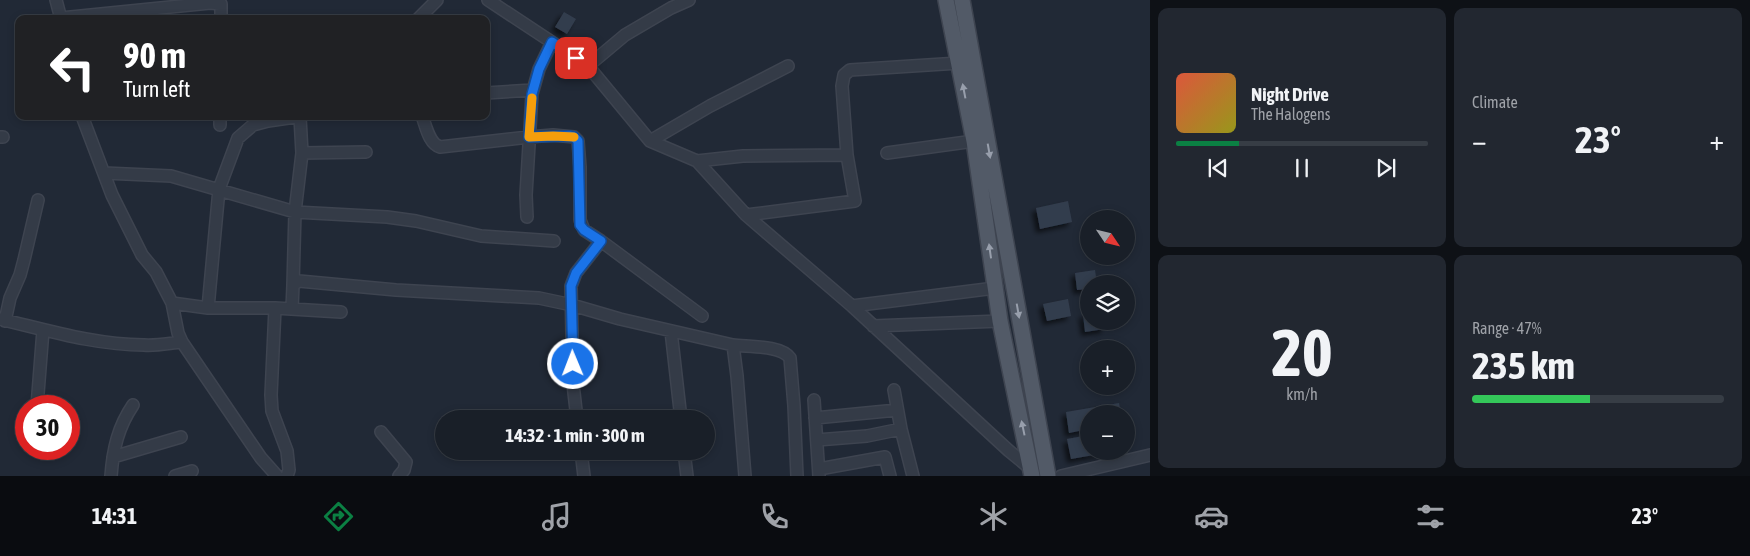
<!DOCTYPE html>
<html lang="en">
<head>
<meta charset="utf-8">
<style>
  :root { --surface:#191f28; --page:#222730; --text:#f1f3f6; --muted:#9fa2a8; --line:#373d45; --accent:#0b8043 }
  body { margin:0; font-family:"Asap Condensed",sans-serif; background:var(--page); color:var(--text); height:100vh; display:flex; flex-direction:column; font-size:19px; white-space:nowrap }
  * { box-sizing:border-box; margin:0 }
  p { font-size:16px; color:var(--muted) }
  .icon { flex:none; width:28px; height:28px; fill:none; stroke:currentColor; stroke-width:2; stroke-linecap:round; stroke-linejoin:round }
  .map { position:relative; flex:1; overflow:hidden }
  .drawer { display:flex; flex-direction:column; gap:8px; padding:8px; background:#0e1116; width:600px }
  .drawer>* { flex:none }
  .top-card { position:absolute; left:15px; top:15px; width:475px; height:105px; border-radius:10px; box-shadow:0 2px 8px #0003,0 0 0 1px var(--line); background:#202124; color:#fff; overflow:hidden }
  .needle { width:32px; rotate:125deg }
  .controls { position:absolute; left:1080px; top:210px; display:grid; gap:10px }
  .controls a { display:grid; place-items:center; width:55px; height:55px; border-radius:50%; background:var(--surface); box-shadow:0 2px 8px #0003,0 0 0 1px var(--line); font-size:25px }
  .speed { position:absolute; left:15px; top:395px; display:flex; gap:10px; font-size:25px; font-weight:700; text-align:center }
  .speed>* { display:grid; place-content:center; width:65px; height:65px; border-radius:50%; background:var(--surface); box-shadow:0 2px 8px #0003,0 0 0 1px var(--line); line-height:1 }
  .speed .limit { border:8px solid #d22; background:#fff; color:#111 }
  .pin { position:absolute; display:grid; place-items:center; width:42px; height:42px; color:#fff; margin:-21px; border-radius:10px; box-shadow:0 2px 8px #0006 }
  .me { position:absolute; width:55px; margin:-28px; rotate:359deg; stroke-linejoin:round; filter:drop-shadow(0 0 4px #0008) }
  .turn { display:flex; align-items:center; gap:18px; height:105px; padding:0 25px; font-size:22px }
  .turn .icon { width:65px; height:65px; stroke-width:2.5 }
  .turn b { display:block; font-size:35px; line-height:42px }
  .big { font-size:38px; font-weight:700; line-height:1.1 }
  .drawer .tile { flex:1; display:flex; flex-direction:column; justify-content:center; gap:8px; min-width:0; padding:0 18px; border-radius:10px; background:var(--page) }
  .drawer .dial { align-items:center; gap:0 }
  .dial b { font-size:65px; line-height:1 }
  .song { display:flex; align-items:center; gap:15px }
  .cover { width:60px; height:60px; border-radius:8px; background:linear-gradient(135deg,hsl(10 70% 55%),hsl(60 70% 35%)) }
  .played { height:5px; border-radius:2px; background:linear-gradient(90deg,var(--accent) 25%,var(--line) 25%) }
  .keys { display:flex; justify-content:space-around; direction:ltr }
  .heat { display:flex; justify-content:space-between; align-items:center; font-size:28px; direction:ltr }
  .charge { height:8px; border-radius:4px; background:linear-gradient(90deg,#34c759 47%,var(--line) 0) }
  .drawer .tiles { flex:1; display:grid; gap:8px; grid-template-columns:repeat(2,1fr) }
  .trip { position:absolute; left:435px; top:410px; width:280px; height:50px; border-radius:25px; background:var(--surface); box-shadow:0 2px 8px #0003,0 0 0 1px var(--line); font-weight:700; line-height:50px; text-align:center }
  .tabs { display:flex; height:80px; justify-content:space-around; align-items:center; background:#0a0c10; color:var(--muted) }
  .tabs .icon { width:35px; height:35px }
  .tabs .active { color:var(--accent) }
  .tabs b { font-size:22px; color:var(--text) }
  main { display:flex; flex:1; min-height:0 }
  .map>svg:first-child { display:block }
  .building { fill:#333d4d; filter:url(#shadow) }
  .lines { fill:none; stroke-linecap:round; stroke-linejoin:round }
  .minor-casing { stroke:#3e4450; stroke-width:14 }
  .major-casing { stroke:#3e4450; stroke-width:18 }
  .minor { stroke:#343b47; stroke-width:11 }
  .major { stroke:#525a67; stroke-width:15 }
  .oneway { fill:#989fac }
  .route-casing { stroke:#114b97; stroke-width:12 }
  .route { stroke:#1a73e8; stroke-width:9 }
  .slow { stroke:#f59e0b; stroke-width:9 }
</style>
</head>
<body>
<main>
<div class="map">
<svg width="1150" height="476" viewBox="0 0 1150 476">
  <defs>
    <filter id="shadow"><feDropShadow dx="-4" dy="4" stdDeviation="2.5" flood-color="#0009"/></filter>
  </defs>
  <rect width="100%" height="100%" fill="#212936"/>
  <path class="building" d="M 564,12 L 576,19 L 567,34 L 555,27 Z
    M 1068,201 L 1072,222 L 1040,229 L 1036,208 Z
    M 1095,270 L 1097,284 L 1089,284 L 1089,289 L 1077,290 L 1075,273 Z
    M 1068,299 L 1071,316 L 1047,321 L 1043,304 Z
    M 1083,314 L 1089,314 L 1089,321 L 1104,321 L 1105,329 L 1085,332 Z
    M 1119,403 L 1121,414 L 1089,414 L 1089,429 L 1069,433 L 1066,412 Z
    M 1089,435 L 1089,451 L 1111,452 L 1071,459 L 1067,439 Z"/>
  <g class="lines">
    <defs>
      <path id="minor" d="M 56,0 L 61,19
        M 488,0 L 588,66 L 650,141 L 697,161 L 746,215 L 852,306 L 1008,450 L 1031,469
        M 61,18 L 210,3 L 221,4 L 221,19
        M 418,19 L 437,0
        M 588,66 L 625,35 L 671,8 L 689,0
        M 486,93 L 533,90
        M 82,116 L 112,195 L 142,255 L 156,272 L 172,303 L 178,333 L 182,342 L 261,458 L 277,476
        M 422,116 C 426,126 429,144 440,147 L 529,137 L 553,135 L 574,137 L 578,141 L 580,167 L 580,220 L 584,230 L 601,241 L 702,316
        M 220,125 L 220,116
        M 0,137 L 3,137
        M 650,141 L 710,106 L 788,66
        M 302,153 L 366,152
        M 887,153 L 974,141
        M 697,161 L 743,156 L 847,155
        M 104,173 L 171,176 L 295,212 L 387,217 L 416,221 L 481,236 L 554,241
        M 746,215 L 855,201 L 847,155 L 842,86 L 844,75 L 850,70 L 959,63
        M 527,217 L 526,195 L 532,94 L 539,69 L 552,42
        M 293,285 L 295,212 L 302,153 L 300,117
        M 172,303 L 208,308 L 275,308 L 341,312
        M 852,306 L 995,288
        M 208,308 L 219,189 L 238,138 L 253,125 L 268,121 L 302,116
        M 275,308 L 271,395 L 272,411 L 287,451 L 289,470 L 287,476
        M 292,309 L 293,285 L 299,281 L 396,290 L 539,298 L 572,305 L 620,319 L 733,345
        M 0,319 C 47,330 95,345 144,345 C 157,346 170,343 182,342
        M 5,321 L 10,298 L 20,275 L 24,260 L 38,200
        M 873,326 L 1000,321
        M 671,331 L 681,419
        M 894,390 L 901,429 L 913,476
        M 814,400 L 819,476
        M 37,406 L 43,330
        M 815,418 L 897,410
        M 577,419 L 573,384 L 571,286 L 576,273 L 601,241
        M 381,432 L 406,462 L 404,470 L 399,476
        M 817,440 L 867,436 L 901,429
        M 581,451 L 584,476
        M 684,451 L 687,476
        M 113,457 L 181,437
        M 819,469 L 885,457 L 890,476
        M 111,476 C 113,449 118,427 133,405
        M 175,476 L 192,471
        M 745,476 L 737,376 L 733,345 C 748,347 781,345 790,358 L 794,406 L 797,476
        M 1061,476 L 1150,455"/>
      <path id="major" d="M 946,0 L 974,141 L 1000,321 L 1032,476
        M 962,0 L 1048,476"/>
    </defs>
    <use href="#minor" class="minor-casing"/>
    <use href="#major" class="major-casing"/>
    <use href="#minor" class="minor"/>
    <use href="#major" class="major"/>
  </g>
  <defs><path id="oneway-solid" d="M-6-.8H1V-3.2L6.5 0L1 3.2V.8H-6Z" transform="scale(1.25)"/></defs>
  <g class="oneway">
    <use href="#oneway-solid" transform="translate(964 91) rotate(-101)"/>
    <use href="#oneway-solid" transform="translate(989 151) rotate(80)"/>
    <use href="#oneway-solid" transform="translate(990 251) rotate(-98)"/>
    <use href="#oneway-solid" transform="translate(1018 311) rotate(80)"/>
    <use href="#oneway-solid" transform="translate(1023 428) rotate(-102)"/>
  </g>
  <g class="lines">
    <defs>
      <path id="route" d="M 573,364 L 571,286 L 576,273 L 601,241 L 584,230 L 580,225 L 578,141 L 574,137 L 569,136 L 529,137 L 532,94 L 539,69 L 552,42 L 576,58"/>
    </defs>
    <use href="#route" class="route-casing"/>
    <use href="#route" class="route"/>
    <path class="slow" d="M 532,98 L 529,137 L 553,136 L 574,137"/>
  </g>
</svg>
<div class="controls">
<a><svg class="needle" viewBox="-14 -14 28 28"><path d="M0-13l5 13h-10z" fill="#e53935"/><path d="M0 13l5-13h-10z" fill="#9fa2a8"/></svg></a>
<a><svg class="icon" aria-label="layers" viewBox="0 0 24 24"><path d="M12 4l9 5-9 5-9-5zM3 14l9 5 9-5"/></svg></a>
<a>+</a>
<a>−</a>
</div>
<div class="speed"><div class="limit">30</div></div>
<div class="pin" style="left:576px;top:58px;background:#d93025"><svg class="icon" aria-label="arrive" viewBox="0 0 24 24"><path d="M6 21V4h12l-3 4 3 4H6"/></svg></div>
<svg class="me" style="left:573px;top:364px" viewBox="-20 -20 40 40"><circle r="17" fill="#1a73e8" stroke="#fff" stroke-width="3"/><path d="M0-11L8 9 0 5-8 9z" fill="#fff"/></svg>
<div class="trip">14:32 · 1 min · 300 m</div>
<div class="top-card">
<div class="turn"><svg class="icon" aria-label="left" viewBox="0 0 24 24"><path d="M17 20v-9H6M10 6l-5 5 5 5"/></svg><div><b>90 m</b>Turn left</div></div>
</div>
</div>
<section class="drawer">
<div class="tiles">
<div class="tile">
<div class="song"><i class="cover"></i><div><b>Night Drive</b><p>The Halogens</p></div></div>
<div class="played"></div>
<div class="keys"><svg class="icon" aria-label="previous" viewBox="0 0 24 24"><path d="M18 5L8 12l10 7zM5 5v14"/></svg><svg class="icon" aria-label="pause" viewBox="0 0 24 24"><path d="M8 5v14M16 5v14"/></svg><svg class="icon" aria-label="next" viewBox="0 0 24 24"><path d="M6 5l10 7-10 7zM19 5v14"/></svg></div>
</div>
<div class="tile"><p>Climate</p>
<div class="heat"><a>−</a><b class="big">23°</b><a>+</a></div>
</div>
<div class="tile dial"><b>20</b><p>km/h</p></div>
<div class="tile"><p>Range · 47%</p><b class="big">235 km</b><div class="charge"></div></div>
</div>
</section>
</main>
<nav class="tabs">
<b>14:31</b>
<svg class="icon active" aria-label="directions" viewBox="0 0 24 24"><path d="M12 3l9 9-9 9-9-9zM9 14v-3h6M13 9l2 2-2 2"/></svg>
<svg class="icon" aria-label="music" viewBox="0 0 24 24"><path d="M9 18V5l10-2v13"/><circle cx="6" cy="18" r="3"/><circle cx="16" cy="16" r="3"/></svg>
<svg class="icon" aria-label="phone" viewBox="0 0 24 24"><path d="M5 4h4l2 5-3 2q2 4 5 5l2-3 5 2v4C11 20 4 13 5 4z"/></svg>
<svg class="icon" aria-label="climate" viewBox="0 0 24 24"><path d="M12 3v18M4 7l16 10M4 17L20 7"/></svg>
<svg class="icon" aria-label="car" viewBox="0 0 24 24"><path d="M5 17H2v-5l4-1 3-4h7l3 4 3 1v5h-3M9 17h6M6 11h13"/><circle cx="7" cy="17" r="2"/><circle cx="17" cy="17" r="2"/></svg>
<svg class="icon" aria-label="filters" viewBox="0 0 24 24"><path d="M4 7h16M4 17h16"/><circle cx="9" cy="7" r="2"/><circle cx="15" cy="17" r="2"/></svg>
<b>23°</b>
</nav>
</body>
</html>
